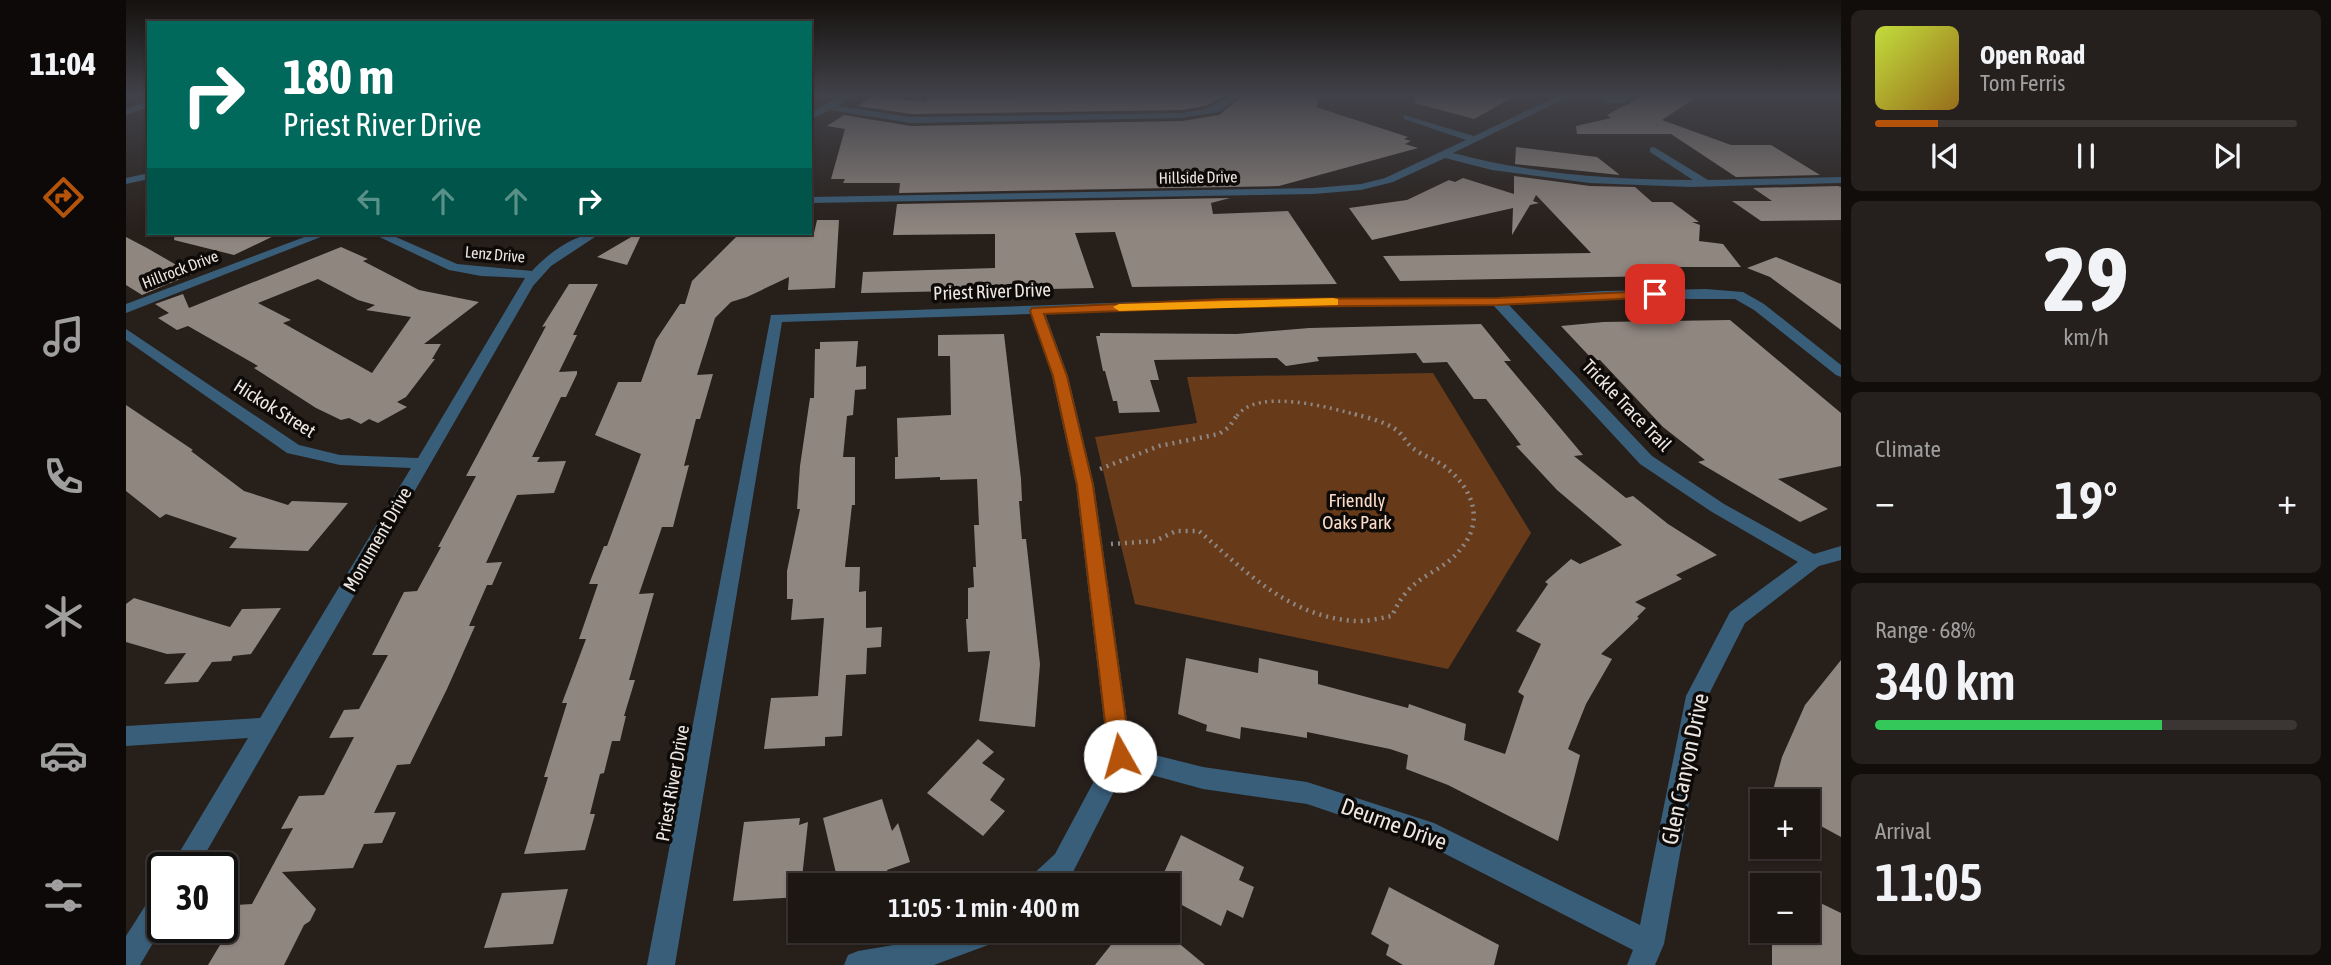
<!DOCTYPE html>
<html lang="en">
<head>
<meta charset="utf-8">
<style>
  :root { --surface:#1d1714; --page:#25201d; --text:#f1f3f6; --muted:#a09fa0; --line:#3b3634; --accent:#b45309 }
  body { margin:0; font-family:"Asap Condensed",sans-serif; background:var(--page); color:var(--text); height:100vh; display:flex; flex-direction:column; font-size:26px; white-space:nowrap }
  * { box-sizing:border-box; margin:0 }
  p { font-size:23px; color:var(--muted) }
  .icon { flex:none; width:38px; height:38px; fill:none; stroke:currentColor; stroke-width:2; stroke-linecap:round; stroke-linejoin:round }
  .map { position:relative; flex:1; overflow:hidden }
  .details { display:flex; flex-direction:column; gap:10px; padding:10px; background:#100d0b; width:490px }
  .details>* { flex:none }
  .banner { position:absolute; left:21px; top:21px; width:665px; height:214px; border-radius:0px; box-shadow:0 2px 5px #0004,0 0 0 2px var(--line); background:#00695c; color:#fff; overflow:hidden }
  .tools { position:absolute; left:1624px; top:789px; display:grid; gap:14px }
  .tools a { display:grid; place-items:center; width:70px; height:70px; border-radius:0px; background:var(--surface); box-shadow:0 2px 5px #0004,0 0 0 2px var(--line); font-size:35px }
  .speed { position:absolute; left:21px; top:852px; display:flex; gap:14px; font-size:35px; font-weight:700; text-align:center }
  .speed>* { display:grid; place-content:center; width:91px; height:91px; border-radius:50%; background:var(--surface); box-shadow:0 2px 5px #0004,0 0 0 2px var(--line); line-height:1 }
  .speed .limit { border:4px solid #111; border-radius:10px; background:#fff; color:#111 }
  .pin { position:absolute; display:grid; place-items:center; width:60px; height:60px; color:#fff; margin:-30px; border-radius:14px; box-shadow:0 4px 10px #0006 }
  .me { position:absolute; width:77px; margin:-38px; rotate:353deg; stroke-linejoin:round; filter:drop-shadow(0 0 5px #0008) }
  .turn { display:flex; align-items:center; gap:24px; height:147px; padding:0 21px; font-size:32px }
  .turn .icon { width:91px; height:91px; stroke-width:2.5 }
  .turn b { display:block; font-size:49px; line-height:60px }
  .lanes { display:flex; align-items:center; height:66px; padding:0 21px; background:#0003; justify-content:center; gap:35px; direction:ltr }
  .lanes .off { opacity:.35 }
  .big { font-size:52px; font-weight:600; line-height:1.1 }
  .details .card { flex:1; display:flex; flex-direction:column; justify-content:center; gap:10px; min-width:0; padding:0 24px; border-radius:10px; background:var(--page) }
  .details .dial { align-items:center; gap:0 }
  .dial b { font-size:91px; line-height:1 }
  .song { display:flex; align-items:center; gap:21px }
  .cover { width:84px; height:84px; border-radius:10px; background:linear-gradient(135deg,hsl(70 70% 55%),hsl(40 70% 35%)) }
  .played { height:7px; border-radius:4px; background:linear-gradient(90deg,var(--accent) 15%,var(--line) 15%) }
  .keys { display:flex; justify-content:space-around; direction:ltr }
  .heat { display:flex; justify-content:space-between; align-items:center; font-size:38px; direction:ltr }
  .charge { height:10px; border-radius:5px; background:linear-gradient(90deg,#34c759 68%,var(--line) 0) }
  .trip { position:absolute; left:662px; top:873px; width:392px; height:70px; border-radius:0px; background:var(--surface); box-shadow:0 2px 5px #0004,0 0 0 2px var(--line); font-weight:600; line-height:70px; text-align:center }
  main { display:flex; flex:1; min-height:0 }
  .tab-bar { display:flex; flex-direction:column; width:126px; justify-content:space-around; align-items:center; background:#0c0908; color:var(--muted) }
  .tab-bar .icon { width:49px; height:49px }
  .tab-bar .active { color:var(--accent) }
  .tab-bar b { font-size:32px; color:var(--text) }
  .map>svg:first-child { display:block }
  .green { fill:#673a1a }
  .building { fill:#908680; fill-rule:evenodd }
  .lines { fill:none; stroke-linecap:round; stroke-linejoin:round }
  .path-far1 { stroke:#8e8783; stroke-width:3.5; stroke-dasharray:2 4.5; stroke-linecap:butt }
  .path { stroke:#8e8783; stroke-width:4.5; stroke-dasharray:2 5; stroke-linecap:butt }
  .service { stroke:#395e7a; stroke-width:14 }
  .minor { fill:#395e7a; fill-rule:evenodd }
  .route { fill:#b45309; stroke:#753606; stroke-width:2 }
  .slow { fill:#f59e0b }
  .labels { text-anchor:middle; stroke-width:7; stroke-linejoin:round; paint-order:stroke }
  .far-street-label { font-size:16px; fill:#ede7e4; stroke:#0d0a08 }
  .street-label { font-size:19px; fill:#ede7e4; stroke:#0d0a08 }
  .park-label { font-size:19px; fill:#fcdcc9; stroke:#0d0a08 }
  .near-street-label { font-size:23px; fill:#ede7e4; stroke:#0d0a08 }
</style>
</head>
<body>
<main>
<nav class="tab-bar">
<b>11:04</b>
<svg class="icon active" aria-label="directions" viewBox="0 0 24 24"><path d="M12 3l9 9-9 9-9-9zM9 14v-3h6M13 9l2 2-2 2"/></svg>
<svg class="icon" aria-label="music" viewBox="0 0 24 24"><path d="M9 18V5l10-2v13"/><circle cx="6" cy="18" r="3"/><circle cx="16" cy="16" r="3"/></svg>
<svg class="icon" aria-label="phone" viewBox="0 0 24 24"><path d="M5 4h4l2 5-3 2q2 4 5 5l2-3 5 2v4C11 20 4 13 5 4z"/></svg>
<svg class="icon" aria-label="climate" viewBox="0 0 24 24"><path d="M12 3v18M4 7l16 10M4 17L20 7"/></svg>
<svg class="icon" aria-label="car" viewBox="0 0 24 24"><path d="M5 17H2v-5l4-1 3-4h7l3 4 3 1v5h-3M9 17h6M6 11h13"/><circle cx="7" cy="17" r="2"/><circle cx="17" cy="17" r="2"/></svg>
<svg class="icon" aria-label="filters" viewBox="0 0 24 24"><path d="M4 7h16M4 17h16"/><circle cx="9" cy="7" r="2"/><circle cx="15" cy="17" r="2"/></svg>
</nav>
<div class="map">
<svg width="1715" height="965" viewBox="0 0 1715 965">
  <rect width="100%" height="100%" fill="#271f1a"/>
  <path class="green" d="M 1307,373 L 1405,533 L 1322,669 L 1009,604 L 969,437 L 1071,423 L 1061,377 Z"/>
  <path class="building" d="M 747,96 L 800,102 L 801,99 L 807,97 L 1098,96 L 1079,106 L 1056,110 L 785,114 L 732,106 Z
    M 1117,96 L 1194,96 L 1190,107 L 1282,137 L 1278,139 L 1285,141 L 1279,144 L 1292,148 L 1153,186 L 773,193 L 774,183 L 717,183 L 719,179 L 705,179 L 719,129 L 701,126 L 718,115 L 785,126 L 1056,121 L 1093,115 Z
    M 1290,96 L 1389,96 L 1348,119 L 1289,103 Z
    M 1516,96 L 1572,96 L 1536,120 L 1605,145 L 1645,145 L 1694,175 L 1610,177 L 1545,134 L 1451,134 L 1450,126 L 1485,118 L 1481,115 Z
    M 1390,147 L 1471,157 L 1494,175 L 1389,164 Z
    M 1388,176 L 1464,186 L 1509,187 L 1526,202 L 1546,202 L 1573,222 L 1566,222 L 1574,225 L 1573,241 L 1597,244 L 1615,267 L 1529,267 L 1537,273 L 1532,273 L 1535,276 L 1274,281 L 1257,256 L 1465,253 L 1410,195 L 1407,201 L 1413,203 L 1404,205 L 1386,235 L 1387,208 L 1246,240 L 1223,208 L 1281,200 L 1323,180 L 1329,182 L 1337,178 L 1388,194 Z
    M 1712,186 L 1715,187 L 1715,220 L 1635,221 L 1606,201 L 1646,201 L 1627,188 Z
    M 1104,198 L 1085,203 L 1087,214 L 1162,211 L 1211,284 L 1006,287 L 989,232 L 949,233 L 968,288 L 735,293 L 737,272 L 869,268 L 869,234 L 767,235 L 771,204 Z
    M 691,220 L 713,220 L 709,288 L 662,290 L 663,277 L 621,297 L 605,302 L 589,318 L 571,375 L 587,374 L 574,419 L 570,419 L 558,466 L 563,465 L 547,527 L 536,527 L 513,594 L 528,593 L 503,680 L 509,680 L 498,716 L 500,716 L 494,741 L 486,741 L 478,773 L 474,774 L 464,814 L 469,814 L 459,850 L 398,854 L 422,777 L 418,777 L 441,703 L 436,703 L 460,639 L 453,639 L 472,584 L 463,584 L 478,546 L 481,546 L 515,454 L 469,435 L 492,382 L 515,382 L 530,340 L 554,304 L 559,304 L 566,281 L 614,233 L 688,233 Z
    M 49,233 L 154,233 L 108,255 L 48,240 Z
    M 512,233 L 516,233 L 501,265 L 471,257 Z
    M 0,237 L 21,248 L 66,274 L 16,295 L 0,285 Z
    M 215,247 L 242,259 L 237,261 L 293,290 L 353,302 L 298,344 L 315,344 L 306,359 L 309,359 L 280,397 L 271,402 L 281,407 L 252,423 L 243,419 L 235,424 L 223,418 L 215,420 L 190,408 L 128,368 L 132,366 L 62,326 L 51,330 L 32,318 L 43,313 L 29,304 L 57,294 L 63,308 ZM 192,279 L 232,300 L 249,305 L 240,310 L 285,317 L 246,373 L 157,323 L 165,320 L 132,303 Z
    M 1650,257 L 1715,284 L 1715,330 L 1644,277 L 1621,268 Z
    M 443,284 L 472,284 L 447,335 L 451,335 L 433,372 L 451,371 L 451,374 L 440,397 L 435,397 L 406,457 L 414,457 L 411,462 L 440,461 L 428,493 L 391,495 L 360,563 L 376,562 L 366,585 L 361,585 L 343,626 L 349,626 L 321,689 L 284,764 L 271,765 L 248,813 L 270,812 L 256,843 L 238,844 L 227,868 L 156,872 L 190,909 L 184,921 L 178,925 L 158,965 L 82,965 L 94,945 L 87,945 L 110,905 L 126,904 L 167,828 L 155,829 L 173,796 L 198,795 L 228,737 L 203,738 L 218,710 L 233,709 L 262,655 L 246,655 L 278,592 L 291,591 L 315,547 L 312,547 L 350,476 L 340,476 L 420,326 L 416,327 Z
    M 1604,320 L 1715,413 L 1715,466 L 1652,479 L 1702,509 L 1674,522 L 1572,462 L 1579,460 L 1537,427 L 1474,360 L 1467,360 L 1435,326 L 1477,322 Z
    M 1355,324 L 1385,361 L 1378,361 L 1457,455 L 1448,456 L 1500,498 L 1507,496 L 1542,524 L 1591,555 L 1550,575 L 1556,579 L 1509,602 L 1520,608 L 1511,617 L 1513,618 L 1475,654 L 1486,659 L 1460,704 L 1442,749 L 1454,755 L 1432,841 L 1322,785 L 1280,769 L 1282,755 L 1264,749 L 1181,732 L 1181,738 L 1115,727 L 1114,739 L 1080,731 L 1081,725 L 1052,714 L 1060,658 L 1132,673 L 1133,658 L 1192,671 L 1192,684 L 1282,708 L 1283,704 L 1340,724 L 1338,740 L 1379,754 L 1398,696 L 1392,692 L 1415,644 L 1390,631 L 1422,584 L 1419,582 L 1445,559 L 1454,564 L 1496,545 L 1431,490 L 1390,446 L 1395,445 L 1360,399 L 1348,399 L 1321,362 L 1297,363 L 1290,353 L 1191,357 L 1193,361 L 1160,366 L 1151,358 L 1028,360 L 1033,380 L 1024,380 L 1034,412 L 993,413 L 991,401 L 987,401 L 979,371 L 977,371 L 970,336 L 974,336 L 974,333 L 1111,334 L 1183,328 Z
    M 878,334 L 895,479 L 896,501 L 893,501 L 896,539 L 900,539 L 914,664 L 909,727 L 853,721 L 864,651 L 842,652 L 840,619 L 842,619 L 842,588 L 848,587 L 847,567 L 850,567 L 848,525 L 853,525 L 851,479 L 814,480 L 814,477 L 769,479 L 769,457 L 772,457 L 771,418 L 825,415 L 824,356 L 812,356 L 812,335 Z
    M 732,341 L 730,367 L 740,366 L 740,389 L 729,390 L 727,415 L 721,416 L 717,457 L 729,457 L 729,505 L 726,505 L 719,567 L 734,567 L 733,592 L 740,591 L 740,628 L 756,627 L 755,647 L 741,648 L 740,674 L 720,675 L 716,736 L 699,737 L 699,746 L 638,749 L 645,698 L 692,696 L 698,618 L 665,620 L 667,599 L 661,599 L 661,571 L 674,509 L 671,509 L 674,466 L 684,398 L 688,398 L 689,349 L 694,349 L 694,342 Z
    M 0,405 L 67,450 L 65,451 L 118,491 L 162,505 L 166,501 L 222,503 L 182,551 L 103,548 L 111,538 L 40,514 L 34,518 L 0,491 Z
    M 8,598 L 104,627 L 116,609 L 155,608 L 125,654 L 107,656 L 105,661 L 86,662 L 72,682 L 38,684 L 60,653 L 41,654 L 0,642 L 0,604 Z
    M 1715,660 L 1715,837 L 1682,819 L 1682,802 L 1661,802 L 1646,794 L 1656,757 L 1679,705 Z
    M 852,739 L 868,752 L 856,763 L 879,779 L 864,800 L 879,811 L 857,836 L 801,793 Z
    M 756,799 L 766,831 L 772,823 L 784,862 L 761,870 L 763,875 L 751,879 L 753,886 L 713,886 L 697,818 Z
    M 674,818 L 673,825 L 682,822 L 674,897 L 607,901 L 618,822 Z
    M 1055,835 L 1118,867 L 1113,880 L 1128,887 L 1117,918 L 1101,910 L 1095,926 L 1041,897 L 1041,886 L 1032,886 Z
    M 1263,887 L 1373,945 L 1368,965 L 1277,965 L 1260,955 L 1263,945 L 1245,934 Z
    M 442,889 L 427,944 L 358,948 L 376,893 Z
    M 1682,897 L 1715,913 L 1715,965 L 1646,965 L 1646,931 L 1682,931 Z
    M 996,931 L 1038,931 L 1079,965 L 969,965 Z"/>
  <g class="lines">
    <path class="path-far1" d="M 1111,416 C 1131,387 1206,408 1235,416"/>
    <path class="path" d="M 974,469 L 1033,446 L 1093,434 L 1103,427 L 1112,414
      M 985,544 L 1029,541 L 1050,531 L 1073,531 C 1119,571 1163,617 1229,621 C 1240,622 1254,618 1266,616 C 1286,570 1314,578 1337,546 C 1360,516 1343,483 1315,464 C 1306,458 1295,455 1287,448 C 1281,444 1278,437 1273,432 C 1261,422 1243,418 1228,414"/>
    <path class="service" d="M 1485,96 L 1496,96"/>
    <path class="minor" d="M 714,96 L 726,96 L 712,106 L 785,117 L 1056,113 L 1080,109 L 1105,96 L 1115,96 L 1093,112 L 1056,118 L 785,123 L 704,110 L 684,120 L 684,113 Z
      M 1431,96 L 1444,96 L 1327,153 C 1406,174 1486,180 1567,180 L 1524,152 L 1524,148 L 1528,147 L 1582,180 L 1715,177 L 1715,183 L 1564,187 L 1464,183 L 1366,170 L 1319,158 L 1267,182 L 1235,190 L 1188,194 L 684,203 L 684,197 L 1188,188 L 1235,184 L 1259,178 L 1340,140 L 1278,119 L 1278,115 L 1348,136 Z
      M 23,101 L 23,107 L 0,115 L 0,109 Z
      M 23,173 L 23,179 L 0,184 L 0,178 Z
      M 189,233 L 205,233 L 0,313 L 0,304 Z
      M 245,233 L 261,233 L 331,264 L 406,271 C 422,253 451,232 475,233 L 425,266 L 407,286 L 71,868 L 44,868 L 122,738 L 0,746 L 0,726 L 134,718 L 285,468 L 214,465 L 161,453 L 0,340 L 0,329 L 173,445 L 214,455 L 292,458 L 399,278 L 355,276 L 323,270 Z
      M 1580,289 L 1617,292 L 1638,304 L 1715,365 L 1715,377 L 1710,375 L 1628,310 L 1609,299 L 1477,299 L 1383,305 L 1526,456 L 1598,504 L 1688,554 L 1715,546 L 1715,560 L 1693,566 L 1619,623 L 1582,696 L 1538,944 L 1529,965 L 1501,965 L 1507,950 L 1302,845 L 1181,804 L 1077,789 L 1000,768 L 947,872 L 932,886 L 900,886 L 904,877 L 929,854 L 982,755 L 950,485 L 926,376 L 905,314 L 656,322 L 549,965 L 521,965 L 645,315 L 1097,299 L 1372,298 L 1477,291 ZM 1368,306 L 1514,464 L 1586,512 L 1672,562 L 1604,612 L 1560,696 L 1514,925 L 1308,823 L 1181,782 L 1077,767 L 1005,749 L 968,485 L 942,376 L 919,313 L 1097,307 Z
      M 37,888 L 37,926 L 14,965 L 0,965 L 0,936 L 28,892 Z
      M 826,931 L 877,931 L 873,941 L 808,965 L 718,965 L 722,955 L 732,951 L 803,939 Z"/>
  </g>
  <linearGradient id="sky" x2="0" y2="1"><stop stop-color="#15110e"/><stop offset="0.41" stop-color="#414249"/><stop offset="1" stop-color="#414249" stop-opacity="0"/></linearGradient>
  <rect width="1715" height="232" fill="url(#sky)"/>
  <path class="route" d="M 1529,291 L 1533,292 L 1533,297 L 1372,305 L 1097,307 L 918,314 L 941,376 L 967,485 L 1005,756 L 1002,763 L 994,766 L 986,763 L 983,756 L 951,485 L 927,376 L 904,311 L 906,308 L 1097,299 L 1372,298 Z"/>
  <path class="slow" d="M 1207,298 L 1212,299 L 1212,305 L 993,311 L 987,307 L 993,304 Z"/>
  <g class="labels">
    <g class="far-street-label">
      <text transform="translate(1072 177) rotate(-1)" y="6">Hillside Drive</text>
      <text transform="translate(369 254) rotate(5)" y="6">Lenz Drive</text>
      <text transform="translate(54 269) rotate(-21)" y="6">Hillrock Drive</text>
    </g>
    <g class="street-label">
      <text transform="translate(866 291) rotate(-2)" y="7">Priest River Drive</text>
      <text transform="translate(1501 405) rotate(46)" y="7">Trickle Trace Trail</text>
      <text transform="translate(149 408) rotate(32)" y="7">Hickok Street</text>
      <text transform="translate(251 539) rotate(-60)" y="7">Monument Drive</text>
      <text transform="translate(546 783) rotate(-80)" y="7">Priest River Drive</text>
    </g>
    <g class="park-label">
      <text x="1231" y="507">Friendly<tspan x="1231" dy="22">Oaks Park</tspan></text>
    </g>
    <g class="near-street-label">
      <text transform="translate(1559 769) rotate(-78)" y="8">Glen Canyon Drive</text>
      <text transform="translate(1268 824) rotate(20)" y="8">Deurne Drive</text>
    </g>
  </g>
</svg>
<div class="tools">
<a>+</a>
<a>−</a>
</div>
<div class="speed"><div class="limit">30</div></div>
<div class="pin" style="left:1529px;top:294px;background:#d93025"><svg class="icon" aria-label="arrive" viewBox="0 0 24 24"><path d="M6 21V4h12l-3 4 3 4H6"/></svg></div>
<svg class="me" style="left:994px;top:756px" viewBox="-20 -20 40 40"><circle r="19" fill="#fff"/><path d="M0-13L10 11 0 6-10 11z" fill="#b45309"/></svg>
<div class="trip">11:05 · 1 min · 400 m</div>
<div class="banner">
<div class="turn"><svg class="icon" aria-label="right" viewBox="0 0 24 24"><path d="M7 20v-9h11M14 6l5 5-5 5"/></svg><div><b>180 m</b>Priest River Drive</div></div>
<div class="lanes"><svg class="icon off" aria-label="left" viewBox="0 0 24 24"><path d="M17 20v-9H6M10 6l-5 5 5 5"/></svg><svg class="icon off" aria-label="ahead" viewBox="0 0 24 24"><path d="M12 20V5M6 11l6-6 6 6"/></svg><svg class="icon off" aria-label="ahead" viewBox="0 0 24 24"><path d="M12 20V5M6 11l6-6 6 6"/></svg><svg class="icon" aria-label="right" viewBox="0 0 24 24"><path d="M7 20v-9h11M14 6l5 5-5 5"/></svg></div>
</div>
</div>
<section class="details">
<div class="card">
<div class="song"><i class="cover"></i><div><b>Open Road</b><p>Tom Ferris</p></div></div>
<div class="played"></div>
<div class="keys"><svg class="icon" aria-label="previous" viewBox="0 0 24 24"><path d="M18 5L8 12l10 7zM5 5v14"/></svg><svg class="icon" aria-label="pause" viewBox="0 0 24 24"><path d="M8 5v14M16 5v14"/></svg><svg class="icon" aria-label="next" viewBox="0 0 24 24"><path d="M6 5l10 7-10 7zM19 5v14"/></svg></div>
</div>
<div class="card dial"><b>29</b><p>km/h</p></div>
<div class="card"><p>Climate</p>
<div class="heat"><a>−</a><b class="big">19°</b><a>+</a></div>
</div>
<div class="card"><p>Range · 68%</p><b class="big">340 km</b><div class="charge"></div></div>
<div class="card"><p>Arrival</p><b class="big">11:05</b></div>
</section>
</main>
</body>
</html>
